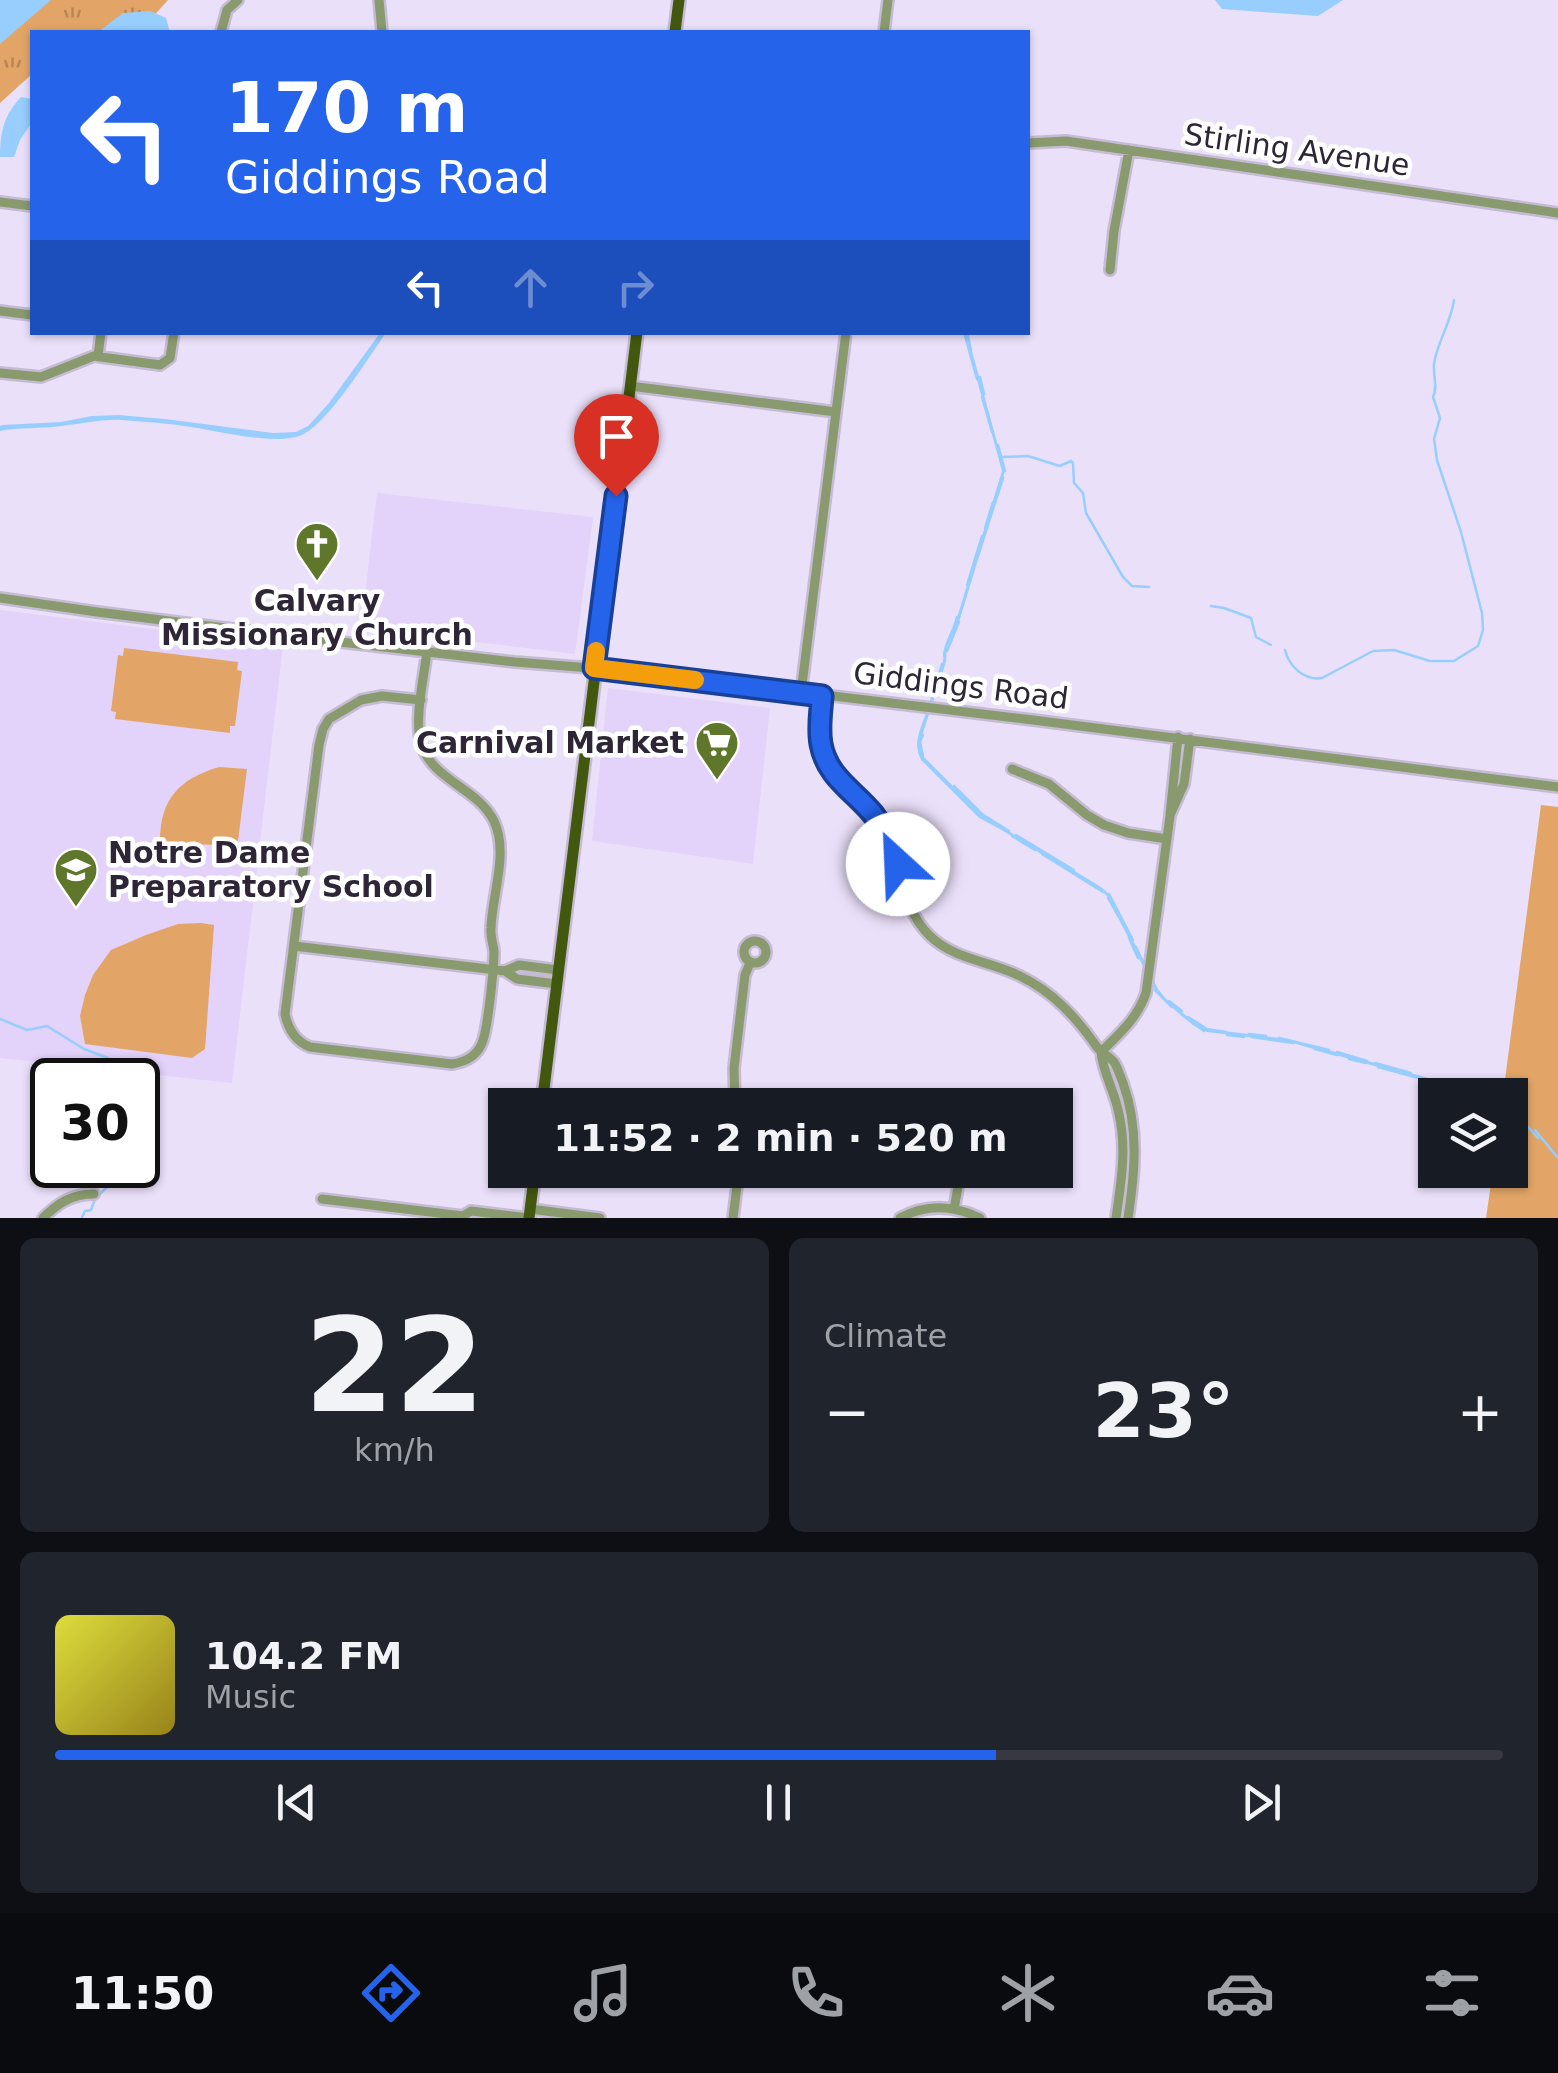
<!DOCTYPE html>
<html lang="en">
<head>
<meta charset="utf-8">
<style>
  :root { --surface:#171b24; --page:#20242c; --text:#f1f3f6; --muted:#9ea1a6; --line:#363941; --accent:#2563eb }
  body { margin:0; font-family:"DejaVu Sans",sans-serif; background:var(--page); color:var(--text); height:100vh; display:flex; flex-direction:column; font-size:38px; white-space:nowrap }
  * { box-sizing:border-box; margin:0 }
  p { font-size:32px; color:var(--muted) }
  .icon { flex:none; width:55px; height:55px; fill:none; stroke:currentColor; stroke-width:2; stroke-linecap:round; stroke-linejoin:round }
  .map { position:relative; height:1218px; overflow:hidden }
  .drawer { display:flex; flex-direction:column; gap:20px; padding:20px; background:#0d0f14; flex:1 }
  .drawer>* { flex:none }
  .banner { position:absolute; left:30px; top:30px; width:1000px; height:305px; border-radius:0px; box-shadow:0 2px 8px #0004; background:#2563eb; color:#fff; overflow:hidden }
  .controls { position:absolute; left:1418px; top:1078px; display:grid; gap:20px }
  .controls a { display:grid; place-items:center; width:110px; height:110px; border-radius:0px; background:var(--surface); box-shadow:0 2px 8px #0004; font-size:50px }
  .speed { position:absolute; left:30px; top:1058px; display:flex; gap:20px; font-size:50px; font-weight:700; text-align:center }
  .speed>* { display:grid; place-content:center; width:130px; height:130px; border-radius:50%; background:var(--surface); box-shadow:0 2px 8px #0004; line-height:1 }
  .speed .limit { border:5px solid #111; border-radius:15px; background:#fff; color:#111 }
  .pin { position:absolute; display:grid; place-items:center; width:85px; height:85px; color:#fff; margin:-102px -42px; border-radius:50% 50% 50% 0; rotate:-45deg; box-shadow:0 0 10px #0007 }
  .pin .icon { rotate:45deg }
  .me { position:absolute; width:110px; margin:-55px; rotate:335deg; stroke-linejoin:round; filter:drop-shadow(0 0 8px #0008) }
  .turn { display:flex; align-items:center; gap:35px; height:210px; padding:0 30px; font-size:45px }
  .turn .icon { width:130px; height:130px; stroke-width:2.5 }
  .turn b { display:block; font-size:70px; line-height:85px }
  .lanes { display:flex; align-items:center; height:95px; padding:0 30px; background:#0003; justify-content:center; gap:50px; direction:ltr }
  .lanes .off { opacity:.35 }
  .big { font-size:75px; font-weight:700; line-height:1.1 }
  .drawer .tile { flex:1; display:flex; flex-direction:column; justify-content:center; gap:15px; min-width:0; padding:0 35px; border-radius:15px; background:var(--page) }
  .drawer .dial { align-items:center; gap:0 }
  .dial b { font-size:130px; line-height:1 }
  .song { display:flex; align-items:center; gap:30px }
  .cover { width:120px; height:120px; border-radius:15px; background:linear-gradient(135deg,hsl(60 70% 55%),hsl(50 70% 35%)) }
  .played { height:10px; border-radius:5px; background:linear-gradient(90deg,var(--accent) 65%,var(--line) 65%) }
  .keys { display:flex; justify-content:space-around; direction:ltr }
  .heat { display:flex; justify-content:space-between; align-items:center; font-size:55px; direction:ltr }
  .drawer .tiles { flex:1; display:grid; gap:20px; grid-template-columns:1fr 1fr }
  .tile:last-child { grid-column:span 2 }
  .trip { position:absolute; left:488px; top:1088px; width:585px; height:100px; border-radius:0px; background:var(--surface); box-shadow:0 2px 8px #0004; font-weight:700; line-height:100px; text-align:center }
  .menu { display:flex; height:160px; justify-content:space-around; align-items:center; background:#090b0e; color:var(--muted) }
  .menu .icon { width:70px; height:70px }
  .menu .selected { color:var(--accent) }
  .menu b { font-size:45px; color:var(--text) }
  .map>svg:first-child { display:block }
  .built { fill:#e3d2f9 }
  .grass { fill:#e2a567 }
  .park { fill:url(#park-tufts) }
  .water { fill:#97cefd }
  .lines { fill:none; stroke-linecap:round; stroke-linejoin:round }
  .stream { stroke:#97cefd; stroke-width:2.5 }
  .minor-casing { stroke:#c5bbd3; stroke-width:14 }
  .major-casing { stroke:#c5bbd3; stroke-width:16 }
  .minor { stroke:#899a6e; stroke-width:9 }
  .major { stroke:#42580e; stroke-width:11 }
  .route-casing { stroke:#184099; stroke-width:25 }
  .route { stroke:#2563eb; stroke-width:18 }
  .slow { stroke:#f59e0b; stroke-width:18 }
  .labels { text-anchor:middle; stroke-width:9; stroke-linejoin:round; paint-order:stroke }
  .street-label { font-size:30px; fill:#2e2636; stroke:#fff }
  .poi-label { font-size:30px; font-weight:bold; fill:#2e2636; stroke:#fff }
</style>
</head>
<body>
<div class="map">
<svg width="1558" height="1218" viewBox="0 0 1558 1218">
  <defs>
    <pattern id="park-tufts" width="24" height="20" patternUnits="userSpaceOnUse" patternTransform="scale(2.5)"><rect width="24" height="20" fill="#e2a567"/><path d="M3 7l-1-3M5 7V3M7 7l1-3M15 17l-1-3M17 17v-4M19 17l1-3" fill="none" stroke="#b88656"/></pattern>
  </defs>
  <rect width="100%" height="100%" fill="#ebe0fa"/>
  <path class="built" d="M 377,493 L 593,517 L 575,654 L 361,628 Z
    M 0,610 L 283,645 L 232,1083 L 0,1058 Z
    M 608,688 L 770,708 L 753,864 L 592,841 Z"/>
  <path class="grass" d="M 124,648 L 238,662 L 237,670 L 242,671 L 235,726 L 230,726 L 230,733 L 115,719 L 116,712 L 111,711 L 118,655 L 123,656 Z
    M 219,767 L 247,769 L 238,841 L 233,846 L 160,842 C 160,799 179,779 219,767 Z
    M 1541,805 L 1558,807 L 1558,1218 L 1486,1218 L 1493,1170 L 1510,1170 L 1510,1095 L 1503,1095 Z
    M 201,923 L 214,925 L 205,1049 L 192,1058 L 85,1044 L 80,1016 L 85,995 L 93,975 L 111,950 L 146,935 L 178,924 Z"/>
  <path class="park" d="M 36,0 L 168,0 L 139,32 L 32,32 L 32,74 L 0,103 L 0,32 Z"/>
  <path class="water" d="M 0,0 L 51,0 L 0,44 Z
    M 1215,0 L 1343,0 L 1318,16 L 1222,9 Z
    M 150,11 L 166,18 L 170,32 L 98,32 L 123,13 Z
    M 21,97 L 32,99 L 32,122 L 20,140 L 14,157 L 0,157 C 0,132 4,115 21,97 Z
    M 380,333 L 386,333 C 368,358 330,420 304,434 C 280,447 218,431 191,427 C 168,423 145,422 122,420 C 101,419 82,424 61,426 C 41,429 20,427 0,431 L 0,426 L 2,425 L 61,422 L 92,416 L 118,415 L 165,419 L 273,433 L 296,432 L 308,426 L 329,403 Z
    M 964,333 L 967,333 L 1005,471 L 959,622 L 947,647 L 946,662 L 920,742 L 921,751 L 924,757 L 982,815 L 1101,887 L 1109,894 L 1158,989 L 1166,999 L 1195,1023 L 1208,1029 L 1289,1039 L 1489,1095 L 1474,1094 L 1289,1042 L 1207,1032 L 1193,1025 L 1164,1001 L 1155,990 L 1107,896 L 1099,889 L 980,817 L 922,759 L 918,752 L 918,741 L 943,661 L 945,646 L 956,621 L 1002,471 Z"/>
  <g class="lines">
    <path class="stream" d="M 964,332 L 977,379
      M 967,332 L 971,350
      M 980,377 L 984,394
      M 982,397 L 992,432
      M 998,445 L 1005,471
      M 1002,457 L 1028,456 L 1060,466 L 1071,461 L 1073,463 L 1074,483 L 1083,493 L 1086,513 L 1123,577 L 1132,586 L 1149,587
      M 985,528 L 993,502
      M 978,556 L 1003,478
      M 967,585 L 982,536
      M 1211,606 L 1224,608 L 1251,618 L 1256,637 L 1271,645
      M 1285,650 C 1289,666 1304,681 1322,678 L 1373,651 L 1394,650 L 1430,661 L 1454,661 L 1478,646 L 1483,630 L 1482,613 L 1461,532 L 1437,460 L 1434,439 L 1440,418 L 1433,397 C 1438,386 1433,377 1434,364 C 1437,342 1451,323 1454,300
      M 947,651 L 959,622
      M 944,656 C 945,642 954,631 957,617
      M 931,701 L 942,664
      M 927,714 C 921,730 914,744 922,759 L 980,817 L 997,826
      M 923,735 L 920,742 L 923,756
      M 954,786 L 982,814 L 1009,831
      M 1016,835 L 1074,870
      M 1012,836 L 1035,850
      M 1042,854 L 1103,892
      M 1109,894 L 1133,940
      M 1108,898 L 1119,917
      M 1129,938 L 1138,958
      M 1136,947 L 1144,964
      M 1155,990 L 1172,1007
      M 1169,1001 L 1182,1011
      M 1182,1015 L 1204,1031
      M 1188,1017 L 1207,1029 L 1226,1032
      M 0,1019 L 27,1030 L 47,1026 L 84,1049 L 108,1058 L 116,1067 L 117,1080
      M 1249,1034 L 1266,1036
      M 1227,1035 L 1244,1037
      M 1252,1037 L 1293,1043
      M 1279,1038 L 1329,1050
      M 1315,1049 L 1337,1055
      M 1337,1052 L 1367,1061
      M 1349,1059 L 1366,1063
      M 1375,1063 L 1411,1073
      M 1378,1067 L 1448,1086
      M 1438,1080 L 1489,1095
      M 1510,1107 L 1538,1138
      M 1535,1130 L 1558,1158
      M 82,1217 L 85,1211 L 91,1210 L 95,1199 L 110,1184 L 115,1165"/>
    <defs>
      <path id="minor" d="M 379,0 L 382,32
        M 221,32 L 227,10 L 238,0
        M 884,32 L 888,0
        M 1028,143 L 1066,141 L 1558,213
        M 0,202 L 32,206
        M 1110,270 L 1114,231 L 1129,150
        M 0,311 L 32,315
        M 98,356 L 101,332
        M 0,373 L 41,377 L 94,356 L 160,365 L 170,358 L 174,332
        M 630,386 L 836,412
        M 0,598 L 97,612 L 323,640 L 515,662 L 616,670 L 1033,720 L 1558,787
        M 801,693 L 846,332
        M 822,696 C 819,727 817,757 840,782 C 852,795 866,805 877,820 C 903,856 897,904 930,936 C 955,960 990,961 1020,976 C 1053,992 1076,1017 1097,1047 C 1102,1053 1109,1056 1114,1062 C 1118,1068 1120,1076 1123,1083 C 1139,1128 1135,1172 1128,1218
        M 421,700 L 382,696 L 361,700 L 329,719 L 323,729 L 319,745 L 285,1014 C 288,1029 295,1041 310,1047 L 452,1064 C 465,1062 477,1056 482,1043 C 488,1029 494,967 494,951 C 493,943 490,936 491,928 C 492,895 509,853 494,821 C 477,787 432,781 421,743 C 414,718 424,678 427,651
        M 1012,769 L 1049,784 L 1087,815 L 1104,825 L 1128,833 L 1167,839
        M 1171,813 L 1184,784 L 1190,739
        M744 952a11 11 0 1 1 22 0a11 11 0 1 1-22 0Z
        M 294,946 L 505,971 L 517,979 L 557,984
        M 505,971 L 519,965 L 558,970
        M 1101,1052 C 1119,1034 1137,1019 1146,993 L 1170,816 L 1178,737
        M 1101,1052 C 1103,1073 1115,1092 1119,1114 C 1127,1149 1121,1183 1116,1218
        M 735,1105 L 734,1068 L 745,975 L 750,963
        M 941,1105 L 942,1105
        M 322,1199 L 463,1216 L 471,1211 L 529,1218
        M 530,1209 L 600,1218
        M 954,1209 L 961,1170
        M 43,1218 C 58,1203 72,1194 94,1194
        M 733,1218 L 739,1170
        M 900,1218 C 926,1204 953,1205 980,1218"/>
      <path id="major" d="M 675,32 L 679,0
        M 542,1105 L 637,332
        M 529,1218 L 535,1170"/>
    </defs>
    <use href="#minor" class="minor-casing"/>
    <use href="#major" class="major-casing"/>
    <use href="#minor" class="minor"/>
    <use href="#major" class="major"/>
  </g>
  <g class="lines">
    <defs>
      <path id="route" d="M 616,496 L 594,668 L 822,696 C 821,712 818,728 821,744 C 827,777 853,790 873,814 C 885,829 893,846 898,864"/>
    </defs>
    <use href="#route" class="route-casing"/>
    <use href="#route" class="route"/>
    <path class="slow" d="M 596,651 L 594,668 L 695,680"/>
  </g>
  <defs>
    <symbol id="church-pin" viewBox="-11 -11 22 30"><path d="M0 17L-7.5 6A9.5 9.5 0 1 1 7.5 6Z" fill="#5e772a" stroke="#fff"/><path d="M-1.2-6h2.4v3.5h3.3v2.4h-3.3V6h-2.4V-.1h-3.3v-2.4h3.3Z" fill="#fff"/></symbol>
    <symbol id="supermarket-pin" viewBox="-11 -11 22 30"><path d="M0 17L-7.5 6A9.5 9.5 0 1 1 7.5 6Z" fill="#5e772a" stroke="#fff"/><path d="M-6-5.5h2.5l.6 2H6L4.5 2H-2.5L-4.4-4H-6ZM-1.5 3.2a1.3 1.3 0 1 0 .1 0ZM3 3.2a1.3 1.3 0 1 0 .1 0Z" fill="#fff"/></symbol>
    <symbol id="school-pin" viewBox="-11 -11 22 30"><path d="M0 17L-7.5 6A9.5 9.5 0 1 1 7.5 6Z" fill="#5e772a" stroke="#fff"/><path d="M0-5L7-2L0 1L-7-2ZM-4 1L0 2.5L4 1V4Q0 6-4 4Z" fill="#fff"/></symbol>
  </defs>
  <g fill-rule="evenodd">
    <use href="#church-pin" x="292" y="519" width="50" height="68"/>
    <use href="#supermarket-pin" x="692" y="718" width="50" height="68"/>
    <use href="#school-pin" x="51" y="845" width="50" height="68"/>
  </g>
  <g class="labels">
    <g class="street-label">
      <text transform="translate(1297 150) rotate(8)" y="10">Stirling Avenue</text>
      <text transform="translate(961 686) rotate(7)" y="10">Giddings Road</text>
    </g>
    <g class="poi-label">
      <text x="317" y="611">Calvary<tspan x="317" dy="34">Missionary Church</tspan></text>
      <text x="684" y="753" text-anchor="end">Carnival Market</text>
      <text x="108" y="863" text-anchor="start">Notre Dame<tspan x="108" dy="34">Preparatory School</tspan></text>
    </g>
  </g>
</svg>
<div class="controls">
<a><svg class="icon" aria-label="layers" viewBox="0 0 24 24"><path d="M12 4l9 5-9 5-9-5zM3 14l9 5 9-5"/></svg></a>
</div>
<div class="speed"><div class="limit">30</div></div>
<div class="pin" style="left:616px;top:496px;background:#d93025"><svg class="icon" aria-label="arrive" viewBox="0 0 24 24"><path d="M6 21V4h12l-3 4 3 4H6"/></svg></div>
<svg class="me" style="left:898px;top:864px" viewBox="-20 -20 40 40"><circle r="19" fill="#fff"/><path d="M0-13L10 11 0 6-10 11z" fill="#2563eb"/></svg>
<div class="trip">11:52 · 2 min · 520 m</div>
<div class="banner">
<div class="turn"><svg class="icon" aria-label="left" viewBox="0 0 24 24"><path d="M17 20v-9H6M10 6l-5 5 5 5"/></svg><div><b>170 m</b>Giddings Road</div></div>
<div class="lanes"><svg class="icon" aria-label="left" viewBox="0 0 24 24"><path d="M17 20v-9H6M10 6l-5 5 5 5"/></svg><svg class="icon off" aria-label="ahead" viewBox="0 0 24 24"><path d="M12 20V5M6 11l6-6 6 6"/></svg><svg class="icon off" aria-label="right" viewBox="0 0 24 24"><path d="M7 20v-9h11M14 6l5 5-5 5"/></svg></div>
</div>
</div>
<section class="drawer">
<div class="tiles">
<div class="tile dial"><b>22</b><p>km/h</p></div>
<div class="tile"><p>Climate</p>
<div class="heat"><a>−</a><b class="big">23°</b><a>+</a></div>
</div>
<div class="tile">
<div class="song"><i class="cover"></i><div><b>104.2 FM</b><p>Music</p></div></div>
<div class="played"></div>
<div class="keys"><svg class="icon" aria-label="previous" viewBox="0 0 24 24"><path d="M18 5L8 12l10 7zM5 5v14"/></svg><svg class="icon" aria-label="pause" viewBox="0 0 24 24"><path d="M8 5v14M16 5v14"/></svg><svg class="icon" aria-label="next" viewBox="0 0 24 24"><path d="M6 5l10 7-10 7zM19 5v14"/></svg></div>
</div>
</div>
</section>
<nav class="menu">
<b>11:50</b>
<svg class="icon selected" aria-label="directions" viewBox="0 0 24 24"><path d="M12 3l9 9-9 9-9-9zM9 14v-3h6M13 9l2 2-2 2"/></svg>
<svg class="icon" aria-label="music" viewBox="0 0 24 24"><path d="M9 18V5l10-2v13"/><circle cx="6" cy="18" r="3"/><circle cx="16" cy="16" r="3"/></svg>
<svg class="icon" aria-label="phone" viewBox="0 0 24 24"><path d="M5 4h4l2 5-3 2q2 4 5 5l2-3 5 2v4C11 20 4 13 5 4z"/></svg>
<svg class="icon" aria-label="climate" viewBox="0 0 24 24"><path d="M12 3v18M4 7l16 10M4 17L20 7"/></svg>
<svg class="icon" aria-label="car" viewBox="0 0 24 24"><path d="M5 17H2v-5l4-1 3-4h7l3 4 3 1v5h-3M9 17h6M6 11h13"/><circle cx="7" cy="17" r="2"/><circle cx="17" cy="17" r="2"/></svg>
<svg class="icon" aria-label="filters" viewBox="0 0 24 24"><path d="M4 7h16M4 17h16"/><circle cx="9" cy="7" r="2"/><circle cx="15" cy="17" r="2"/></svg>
</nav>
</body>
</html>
